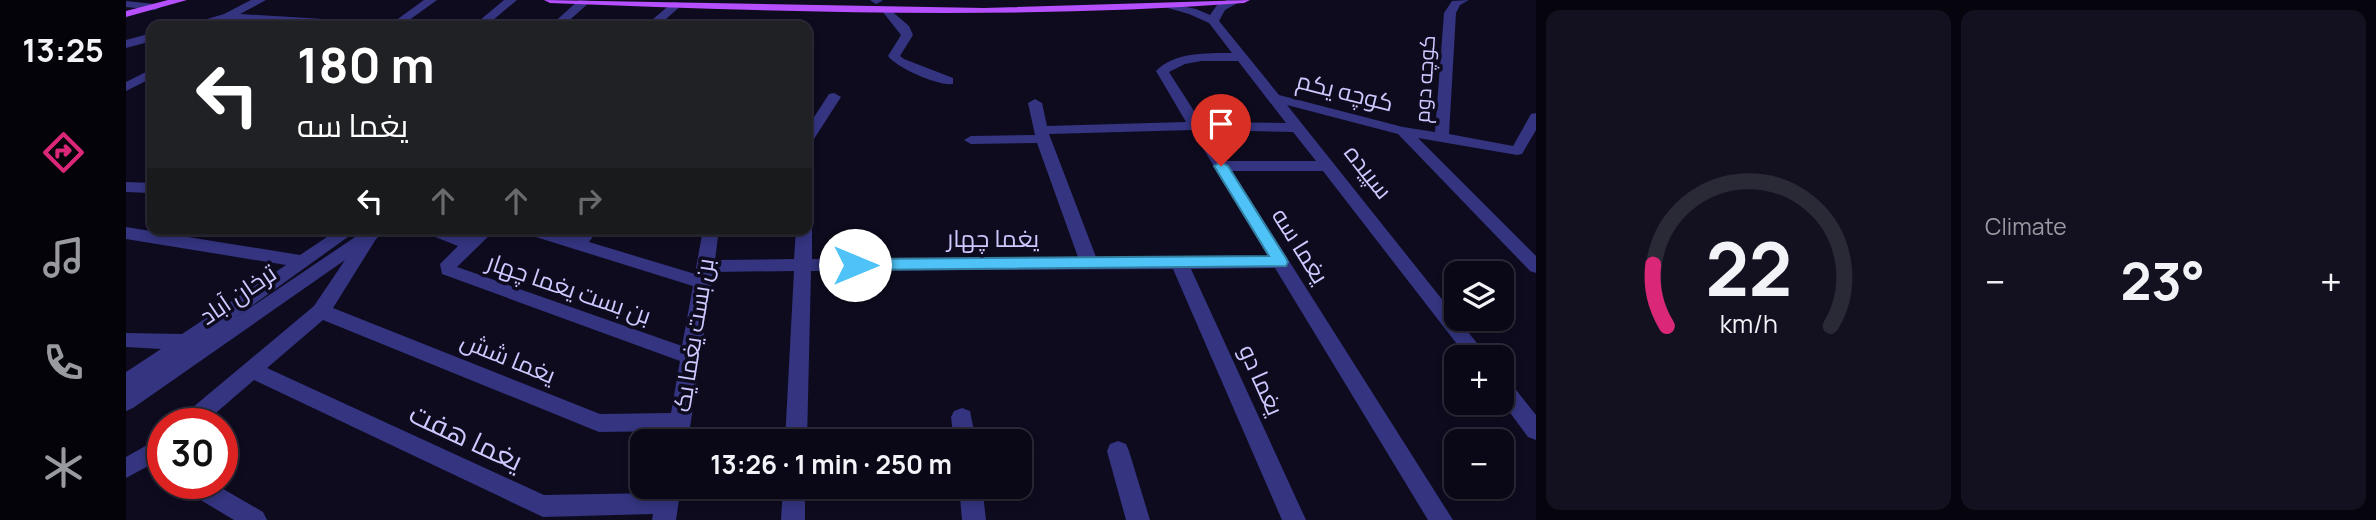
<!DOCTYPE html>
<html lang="en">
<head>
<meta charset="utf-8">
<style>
  :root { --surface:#0a0817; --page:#131120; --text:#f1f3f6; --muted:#999aa1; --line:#2a2936; --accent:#db2777 }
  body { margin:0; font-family:Manrope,Cairo,sans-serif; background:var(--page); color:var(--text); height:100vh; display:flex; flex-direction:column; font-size:26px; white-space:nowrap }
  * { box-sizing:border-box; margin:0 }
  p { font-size:23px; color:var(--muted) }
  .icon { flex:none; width:38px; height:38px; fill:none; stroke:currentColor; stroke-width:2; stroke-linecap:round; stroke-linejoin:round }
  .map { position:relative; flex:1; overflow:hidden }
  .details { display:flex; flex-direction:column; gap:10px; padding:10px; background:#06040d; width:840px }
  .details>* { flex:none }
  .guide { position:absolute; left:21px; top:21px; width:665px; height:214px; border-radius:14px; box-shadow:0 4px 10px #0003,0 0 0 2px var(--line); background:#202124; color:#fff; overflow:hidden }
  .controls { position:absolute; left:1318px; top:261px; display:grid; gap:14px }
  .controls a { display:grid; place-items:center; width:70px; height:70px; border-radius:14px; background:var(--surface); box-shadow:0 4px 10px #0003,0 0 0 2px var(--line); font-size:35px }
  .speed { position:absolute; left:21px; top:408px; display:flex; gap:14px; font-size:35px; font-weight:700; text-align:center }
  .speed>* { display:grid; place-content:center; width:91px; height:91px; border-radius:50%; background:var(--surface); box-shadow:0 4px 10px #0003,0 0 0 2px var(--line); line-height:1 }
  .speed .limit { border:10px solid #d22; background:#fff; color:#111 }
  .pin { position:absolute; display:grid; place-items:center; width:60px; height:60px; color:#fff; margin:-72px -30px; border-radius:50% 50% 50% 0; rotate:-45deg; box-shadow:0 0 7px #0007 }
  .pin .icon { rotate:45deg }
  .me { position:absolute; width:77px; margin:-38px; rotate:90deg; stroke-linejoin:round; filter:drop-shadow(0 0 5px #0008) }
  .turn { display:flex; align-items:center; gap:24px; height:147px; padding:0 35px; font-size:32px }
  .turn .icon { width:91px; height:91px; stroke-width:2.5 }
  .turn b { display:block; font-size:49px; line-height:60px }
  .lanes { display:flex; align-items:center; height:66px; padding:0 35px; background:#0003; justify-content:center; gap:35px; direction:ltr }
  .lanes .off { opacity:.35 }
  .big { font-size:52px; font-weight:700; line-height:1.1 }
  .details .tile { flex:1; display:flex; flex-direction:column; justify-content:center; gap:10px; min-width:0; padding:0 24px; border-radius:14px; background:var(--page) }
  .details .dial { align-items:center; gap:0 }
  .dial svg { height:182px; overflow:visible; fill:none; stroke:var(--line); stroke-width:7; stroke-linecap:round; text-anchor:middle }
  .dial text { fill:var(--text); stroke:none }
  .heat { display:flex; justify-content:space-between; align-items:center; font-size:38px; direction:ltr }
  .details .tiles { flex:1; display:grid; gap:10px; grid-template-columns:repeat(2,1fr) }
  .trip { position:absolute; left:504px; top:429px; width:402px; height:70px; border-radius:14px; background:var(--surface); box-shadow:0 4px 10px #0003,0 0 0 2px var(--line); font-weight:700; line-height:70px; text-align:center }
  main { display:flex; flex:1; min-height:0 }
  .tabs { display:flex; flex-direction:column; width:126px; justify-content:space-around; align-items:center; background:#040309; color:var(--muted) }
  .tabs .icon { width:49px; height:49px }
  .tabs .selected { color:var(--accent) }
  .tabs b { font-size:32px; color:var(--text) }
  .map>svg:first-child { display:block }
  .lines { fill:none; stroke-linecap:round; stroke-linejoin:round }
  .minor { fill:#343480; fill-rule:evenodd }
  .major { fill:#b650ff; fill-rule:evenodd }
  .route { fill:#4fc3f7; stroke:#337fa1; stroke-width:2 }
  .labels { text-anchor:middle; stroke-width:7; stroke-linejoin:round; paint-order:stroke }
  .far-street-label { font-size:21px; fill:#cdc9ff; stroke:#0e0b1f }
  .street-label { font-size:24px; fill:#cdc9ff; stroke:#0e0b1f }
  .near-street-label { font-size:28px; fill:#cdc9ff; stroke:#0e0b1f }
</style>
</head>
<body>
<main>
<nav class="tabs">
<b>13:25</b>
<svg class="icon selected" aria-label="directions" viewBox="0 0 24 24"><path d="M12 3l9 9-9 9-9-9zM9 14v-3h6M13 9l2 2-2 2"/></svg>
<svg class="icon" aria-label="music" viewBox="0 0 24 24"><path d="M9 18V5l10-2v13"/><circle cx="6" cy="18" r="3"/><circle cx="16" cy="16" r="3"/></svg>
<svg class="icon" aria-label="phone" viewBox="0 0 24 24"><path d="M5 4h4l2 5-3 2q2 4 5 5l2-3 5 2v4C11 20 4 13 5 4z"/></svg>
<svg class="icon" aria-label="climate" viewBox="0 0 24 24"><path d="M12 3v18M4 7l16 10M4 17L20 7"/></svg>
</nav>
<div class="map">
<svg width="1410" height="520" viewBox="0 0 1410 520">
  <rect width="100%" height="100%" fill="#0e0b1f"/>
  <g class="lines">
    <path class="minor" d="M 125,0 L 140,0 L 114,14 L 247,22 L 253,26 L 193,26 L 99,21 L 77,26 L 58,26 L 98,14 Z
      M 298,0 L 311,0 L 275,26 L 262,26 Z
      M 378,0 L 391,0 L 360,26 L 347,26 Z
      M 453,0 L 465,1 L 437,26 L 424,26 Z
      M 744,0 L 756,0 L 756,1 L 750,4 Z
      M 1101,0 L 1115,1 L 1099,10 L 1093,21 L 1153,95 L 1277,127 L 1309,132 L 1318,13 L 1326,1 L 1343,0 L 1334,5 L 1330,13 L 1323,134 L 1387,146 L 1405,114 L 1410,113 L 1410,130 L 1396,154 L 1391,155 L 1292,138 L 1410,256 L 1410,273 L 1404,271 L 1272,134 L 1161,105 L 1362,357 L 1341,357 L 1197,171 L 1106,171 L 1327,520 L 1302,520 L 1149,268 L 1065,269 L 1180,520 L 1156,520 L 1047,269 L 685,271 L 681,441 L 659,441 L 668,271 L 587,272 L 562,441 L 540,441 L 542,431 L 473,432 L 197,320 L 141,368 L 418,495 L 531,493 L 532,486 L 555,486 L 550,520 L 526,520 L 527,514 L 417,517 L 128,380 L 77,424 L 52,424 L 54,418 L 188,306 L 219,260 L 7,408 L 0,411 L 0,372 L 35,349 L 0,347 L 0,333 L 56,334 L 160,265 L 0,239 L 0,227 L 174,255 L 213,229 L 233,229 L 109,318 L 241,229 L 261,229 L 250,239 L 207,308 L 474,414 L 545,413 L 554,361 L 316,274 L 314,264 L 332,246 L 299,233 L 297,229 L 322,229 L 342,237 L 351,229 L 370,229 L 331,267 L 556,346 L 567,286 L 397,233 L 395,229 L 422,229 L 448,237 L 454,229 L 472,229 L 463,242 L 569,274 L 577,229 L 593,229 L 589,260 L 668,259 L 670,229 L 681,229 L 681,224 L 686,229 L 686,259 L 952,257 L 911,143 L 845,144 L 838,140 L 845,136 L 909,135 L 902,103 L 909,99 L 916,103 L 921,126 L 1060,122 L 1030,71 C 1048,52 1081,53 1106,53 L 1083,23 L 1063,14 L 1035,6 L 1041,3 L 1070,9 L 1084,15 L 1091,5 ZM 1075,61 L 1112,61 L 1160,123 L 1075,122 L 1043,72 L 1059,64 ZM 1066,130 L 1142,256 L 970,257 L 923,134 ZM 1080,130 L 1167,132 L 1190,161 L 1100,161 Z
      M 0,1 L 29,4 L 35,7 L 29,10 L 0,7 Z
      M 547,2 L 557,4 L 532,26 L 519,26 Z
      M 762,8 L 783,26 L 787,35 L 774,56 L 778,59 L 827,78 L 827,84 C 812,86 771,68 762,56 L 775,35 L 756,11 Z
      M 26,33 L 26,41 L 0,48 L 0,40 Z
      M 26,69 L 26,78 L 0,91 L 0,82 Z
      M 708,93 L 715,97 L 686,142 L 681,143 L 681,128 L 703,94 Z
      M 0,182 L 26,183 L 26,193 L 0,192 Z
      M 1376,379 L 1383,381 L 1410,415 L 1410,440 L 1402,437 L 1376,402 Z
      M 836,408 L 844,411 L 850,441 L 828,441 L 825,417 L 828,411 Z
      M 37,436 L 37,458 L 0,478 L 0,457 Z
      M 992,441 L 1000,444 L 1003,451 L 1024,520 L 1000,520 L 981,451 L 984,444 Z
      M 55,483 L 87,483 L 137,512 L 141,520 L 108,520 L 58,490 Z
      M 657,486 L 679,486 L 679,520 L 655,520 Z
      M 833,486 L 856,486 L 860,520 L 836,520 Z"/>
    <path class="major" d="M 42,0 L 61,0 L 0,17 L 0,11 Z
      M 418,0 L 858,8 L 1124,0 L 1118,3 C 886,20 656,12 424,3 Z"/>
  </g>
  <path class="route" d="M 1095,162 L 1102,166 L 1160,258 L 1162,262 L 1160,266 L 729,270 L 721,265 L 729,259 L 1143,256 L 1088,166 Z"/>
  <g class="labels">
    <g class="far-street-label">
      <text transform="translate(1299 79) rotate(-86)" y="7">کوچه دوم</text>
    </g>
    <g class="street-label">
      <text transform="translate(1219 92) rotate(14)" y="8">کوچه یکم</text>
      <text transform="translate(1242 172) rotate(52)" y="8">سپیده</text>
      <text x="867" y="247">یغما چهار</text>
      <text transform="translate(1174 246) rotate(58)" y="8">یغما سه</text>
      <text transform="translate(443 289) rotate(19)" y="8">بن بست یغما چهار</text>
      <text transform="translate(112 295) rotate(-34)" y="8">ترخان آباد</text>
      <text transform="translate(568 335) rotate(-81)" y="8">بن بست یغما یک</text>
      <text transform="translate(382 358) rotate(22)" y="8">یغما شش</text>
      <text transform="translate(1135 380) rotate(66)" y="8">یغما دو</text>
    </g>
    <g class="near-street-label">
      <text transform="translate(340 437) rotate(25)" y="10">یغما هفت</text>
    </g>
  </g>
</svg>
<div class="controls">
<a><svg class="icon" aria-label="layers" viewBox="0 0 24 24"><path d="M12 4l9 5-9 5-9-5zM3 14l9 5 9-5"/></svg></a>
<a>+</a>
<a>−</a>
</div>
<div class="speed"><div class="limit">30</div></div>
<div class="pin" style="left:1095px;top:166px;background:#d93025"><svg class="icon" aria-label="arrive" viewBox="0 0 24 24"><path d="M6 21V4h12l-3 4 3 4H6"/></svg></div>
<svg class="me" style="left:729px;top:265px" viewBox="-20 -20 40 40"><circle r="19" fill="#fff"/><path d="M0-13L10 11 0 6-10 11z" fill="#4fc3f7"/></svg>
<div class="trip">13:26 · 1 min · 250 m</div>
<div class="guide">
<div class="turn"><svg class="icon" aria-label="left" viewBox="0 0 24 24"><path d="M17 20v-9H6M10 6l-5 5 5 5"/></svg><div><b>180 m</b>یغما سه</div></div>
<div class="lanes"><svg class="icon" aria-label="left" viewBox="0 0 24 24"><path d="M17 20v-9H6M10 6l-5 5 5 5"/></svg><svg class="icon off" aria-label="ahead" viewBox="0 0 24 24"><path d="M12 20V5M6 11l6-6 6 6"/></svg><svg class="icon off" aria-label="ahead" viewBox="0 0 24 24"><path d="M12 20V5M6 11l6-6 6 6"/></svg><svg class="icon off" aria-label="right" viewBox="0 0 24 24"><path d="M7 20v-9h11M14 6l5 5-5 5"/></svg></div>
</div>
</div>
<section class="details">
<div class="tiles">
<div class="tile dial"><svg viewBox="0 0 100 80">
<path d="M14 69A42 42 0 1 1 86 69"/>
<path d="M14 69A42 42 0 0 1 8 42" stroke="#db2777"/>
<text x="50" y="56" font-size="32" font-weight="700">22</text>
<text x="50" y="72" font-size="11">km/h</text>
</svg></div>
<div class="tile"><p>Climate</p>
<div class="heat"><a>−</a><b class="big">23°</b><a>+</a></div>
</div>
</div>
</section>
</main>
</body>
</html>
